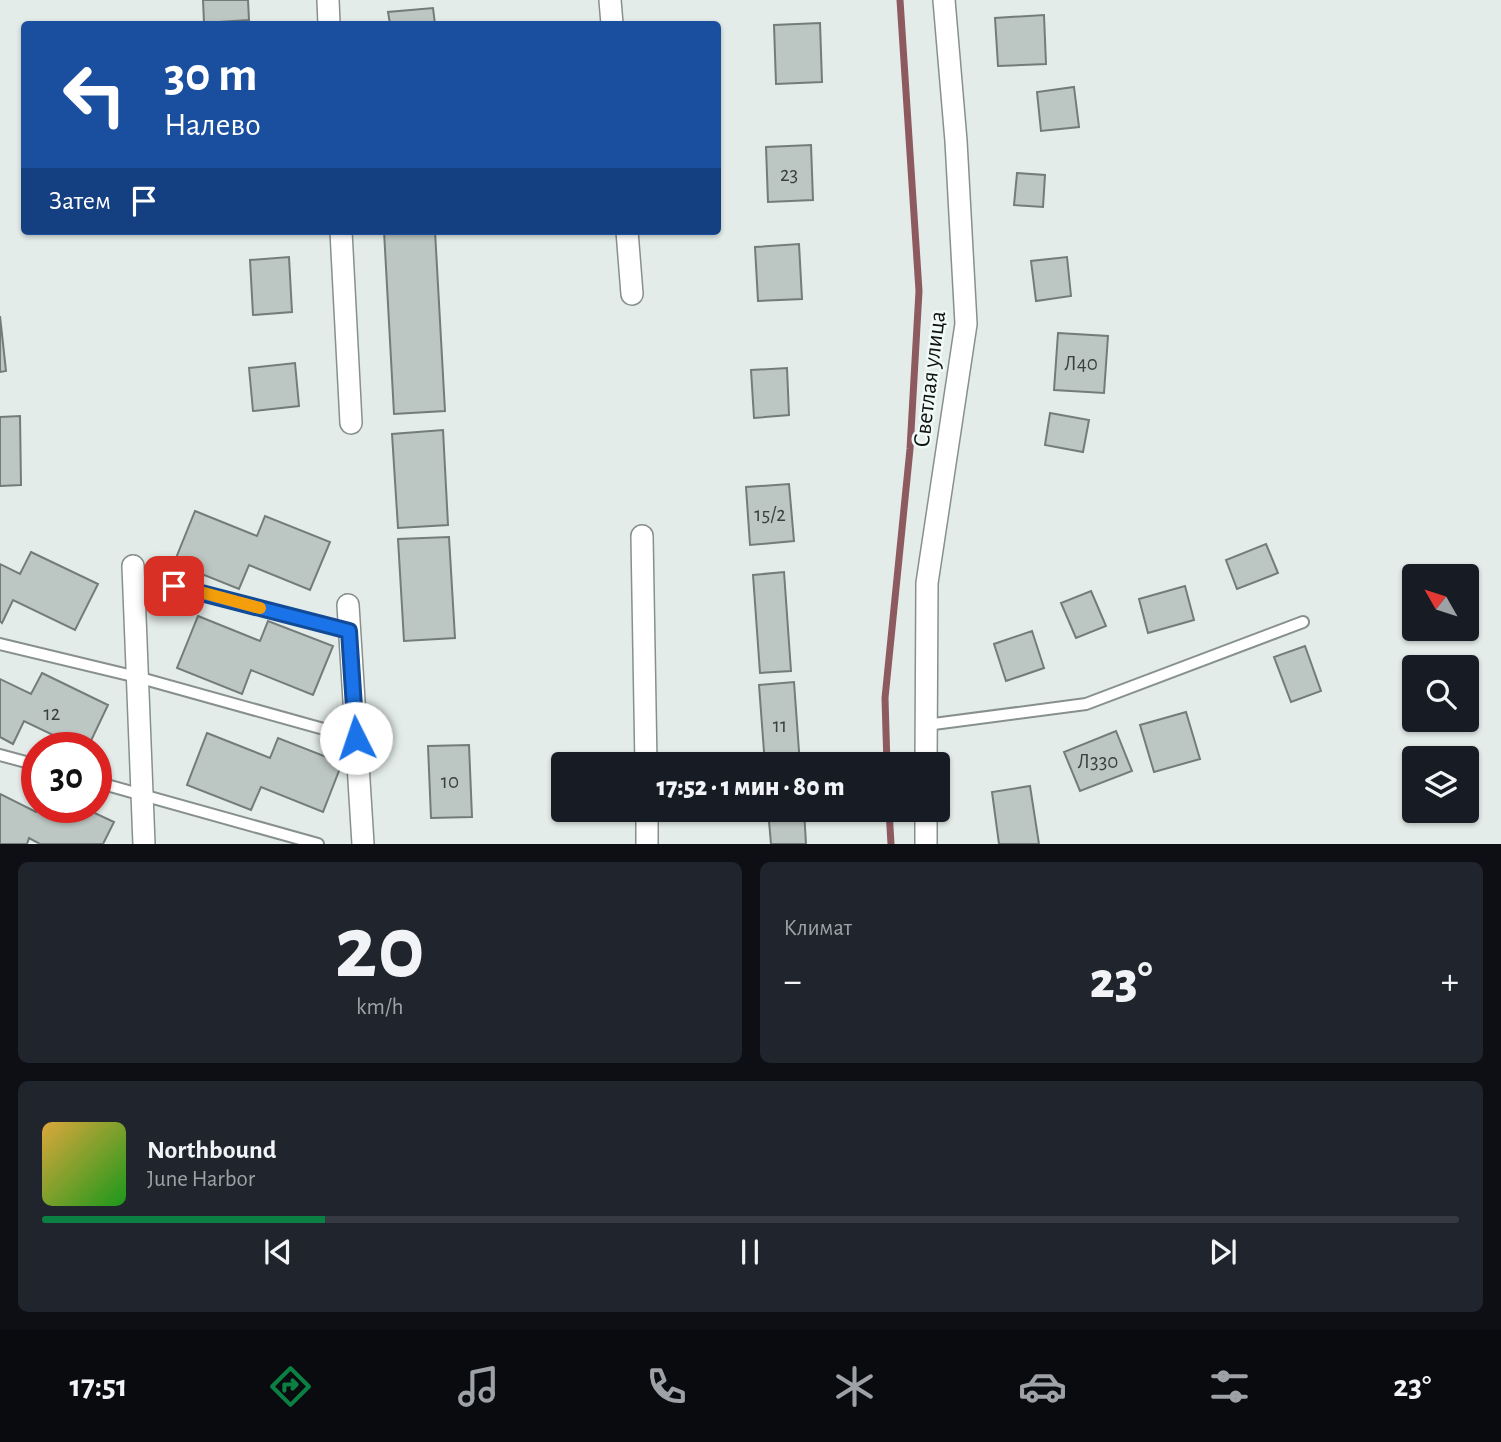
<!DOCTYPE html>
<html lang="ru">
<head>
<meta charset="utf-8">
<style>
  :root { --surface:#171b24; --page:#20242c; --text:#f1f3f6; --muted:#9ea1a6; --line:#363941; --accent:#0b8043 }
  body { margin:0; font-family:"Alegreya Sans",sans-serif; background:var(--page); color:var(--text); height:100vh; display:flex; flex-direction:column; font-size:26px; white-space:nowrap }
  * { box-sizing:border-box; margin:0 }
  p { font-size:23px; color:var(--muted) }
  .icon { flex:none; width:38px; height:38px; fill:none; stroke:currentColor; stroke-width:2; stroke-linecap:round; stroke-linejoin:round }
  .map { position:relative; height:844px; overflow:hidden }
  .panel { display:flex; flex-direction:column; gap:18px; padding:18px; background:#0d0f14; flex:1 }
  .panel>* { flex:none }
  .hud { position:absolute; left:21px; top:21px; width:700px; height:214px; border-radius:7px; box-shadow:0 2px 5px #0004; background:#1a4fa0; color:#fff; overflow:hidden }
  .needle { width:46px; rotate:309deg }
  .tools { position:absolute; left:1402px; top:564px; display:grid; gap:14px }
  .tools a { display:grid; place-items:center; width:77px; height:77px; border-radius:7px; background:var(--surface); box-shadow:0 2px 5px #0004; font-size:35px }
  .speed { position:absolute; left:21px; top:732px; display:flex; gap:14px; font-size:35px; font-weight:700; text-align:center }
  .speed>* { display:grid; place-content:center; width:91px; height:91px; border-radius:50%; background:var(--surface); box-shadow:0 2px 5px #0004; line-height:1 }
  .speed .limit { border:10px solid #d22; background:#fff; color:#111 }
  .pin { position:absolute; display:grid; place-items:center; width:60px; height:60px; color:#fff; margin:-30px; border-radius:14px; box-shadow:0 4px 10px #0006 }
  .me { position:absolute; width:77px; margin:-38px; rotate:356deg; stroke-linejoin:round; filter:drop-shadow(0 0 5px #0008) }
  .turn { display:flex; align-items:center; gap:24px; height:147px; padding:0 28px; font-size:32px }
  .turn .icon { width:91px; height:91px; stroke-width:2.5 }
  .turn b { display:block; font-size:49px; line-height:60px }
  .then { display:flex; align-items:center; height:66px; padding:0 28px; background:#0003; gap:14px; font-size:26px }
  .big { font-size:52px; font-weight:800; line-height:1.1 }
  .panel .tile { flex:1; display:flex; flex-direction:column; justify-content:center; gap:10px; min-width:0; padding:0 24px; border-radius:10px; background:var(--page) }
  .panel .dial { align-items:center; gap:0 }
  .dial b { font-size:91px; line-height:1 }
  .song { display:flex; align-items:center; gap:21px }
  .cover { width:84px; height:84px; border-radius:10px; background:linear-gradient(135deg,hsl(40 70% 55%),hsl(120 70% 35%)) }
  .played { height:7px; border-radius:4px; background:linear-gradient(90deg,var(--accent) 20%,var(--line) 20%) }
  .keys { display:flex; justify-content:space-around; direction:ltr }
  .heat { display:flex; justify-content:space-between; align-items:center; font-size:38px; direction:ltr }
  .panel .tiles { flex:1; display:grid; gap:18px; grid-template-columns:1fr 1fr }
  .tile:last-child { grid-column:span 2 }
  .trip { position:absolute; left:551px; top:752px; width:399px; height:70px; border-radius:7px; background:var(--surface); box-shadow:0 2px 5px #0004; font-weight:800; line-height:70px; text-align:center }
  .tab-bar { display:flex; height:112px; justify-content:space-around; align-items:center; background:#090b0e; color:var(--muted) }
  .tab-bar .icon { width:49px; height:49px }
  .tab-bar .selected { color:var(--accent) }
  .tab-bar b { font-size:32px; color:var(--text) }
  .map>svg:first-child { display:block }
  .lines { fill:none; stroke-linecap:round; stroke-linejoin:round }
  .stream { stroke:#8d5a5f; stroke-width:7 }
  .building { fill:#bcc6c2; stroke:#737c79; stroke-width:2 }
  .service-casing { stroke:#87908d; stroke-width:14 }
  .minor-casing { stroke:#87908d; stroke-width:24 }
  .service { stroke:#fff; stroke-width:10 }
  .minor { stroke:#fff; stroke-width:21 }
  .route-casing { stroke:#114b97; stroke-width:18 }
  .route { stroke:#1a73e8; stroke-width:12 }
  .slow { stroke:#f59e0b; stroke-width:12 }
  .labels { text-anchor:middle; stroke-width:5; stroke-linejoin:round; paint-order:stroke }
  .number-label { font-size:21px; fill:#3b403e }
  .street-label { font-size:24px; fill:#101312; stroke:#f0faf6 }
</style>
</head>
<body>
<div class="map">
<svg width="1501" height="844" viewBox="0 0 1501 844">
  <rect width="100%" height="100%" fill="#e3ece9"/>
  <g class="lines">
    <path class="stream" d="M 887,765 L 885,698 L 910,449 L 919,291 L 900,0
      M 889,810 L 891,844"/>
  </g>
  <path class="building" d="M 203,0 L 248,0 L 249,20 L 204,23 Z
    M 433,8 L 435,24 L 390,24 L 388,12 Z
    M 1044,15 L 1046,64 L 998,66 L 995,18 Z
    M 820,23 L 822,82 L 776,84 L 774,25 Z
    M 1074,87 L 1079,127 L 1041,131 L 1037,92 Z
    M 811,145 L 813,200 L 768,202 L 766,147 Z
    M 1017,173 L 1045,175 L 1043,207 L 1014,205 Z
    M 384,231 L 435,231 L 445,411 L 394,414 Z
    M 799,244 L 802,299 L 758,301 L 755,247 Z
    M 289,257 L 292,312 L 253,315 L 250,260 Z
    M 1067,257 L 1071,296 L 1036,301 L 1031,261 Z
    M 0,316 L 6,371 L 0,372 Z
    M 1058,333 L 1108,336 L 1104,393 L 1054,390 Z
    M 295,363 L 299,406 L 253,411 L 249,368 Z
    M 787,368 L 789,415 L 754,418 L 751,370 Z
    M 1050,413 L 1089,420 L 1083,452 L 1045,445 Z
    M 20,416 L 21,485 L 0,486 L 0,417 Z
    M 443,430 L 448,525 L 398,528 L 392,434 Z
    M 789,484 L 794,541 L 750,545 L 746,487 Z
    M 195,511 L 257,536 L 265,516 L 330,542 L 310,590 L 249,565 L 239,589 L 174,563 Z
    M 449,537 L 455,638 L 404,641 L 398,539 Z
    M 1266,544 L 1278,573 L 1237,589 L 1226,560 Z
    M 31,552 L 98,584 L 75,630 L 13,600 L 2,623 L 0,621 L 0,564 L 20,574 Z
    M 784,572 L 791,671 L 760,673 L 753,575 Z
    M 1185,586 L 1194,620 L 1148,633 L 1139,599 Z
    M 1091,591 L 1106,626 L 1076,638 L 1061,603 Z
    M 198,616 L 260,641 L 268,621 L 333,646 L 313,695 L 251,670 L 242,694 L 177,668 Z
    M 1032,631 L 1044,668 L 1006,681 L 994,644 Z
    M 1305,646 L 1321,691 L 1291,702 L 1274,657 Z
    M 42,673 L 108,705 L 88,747 L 78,747 L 24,721 L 13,744 L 0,737 L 0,679 L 31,694 Z
    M 794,682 L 800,765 L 765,765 L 759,685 Z
    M 1186,712 L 1200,759 L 1154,772 L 1140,725 Z
    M 1116,731 L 1132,771 L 1080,791 L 1064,752 Z
    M 207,733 L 270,758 L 278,738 L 342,763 L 323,812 L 261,787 L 251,810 L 187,785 Z
    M 469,745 L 472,817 L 431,818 L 428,746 Z
    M 1030,786 L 1039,844 L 999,844 L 992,792 Z
    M 0,794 L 36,812 L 39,807 L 82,807 L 114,822 L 103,844 L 40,844 L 29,838 L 27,844 L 0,844 Z
    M 768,810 L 804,810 L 806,844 L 771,844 Z"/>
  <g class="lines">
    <defs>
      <path id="service" d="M 174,586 L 350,631
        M 0,644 L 137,677 L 356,738
        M 926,725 L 1086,704 L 1303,622
        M 0,755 L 37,765
        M 96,782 L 318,844"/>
      <path id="minor" d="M 328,0 L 329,24
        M 610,0 L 612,24
        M 341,231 L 351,423
        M 627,231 L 632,294
        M 642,536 L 646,765
        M 133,566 L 144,844
        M 348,605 L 363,844
        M 926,765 L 927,583 L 966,324 L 956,141 L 944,0
        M 647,810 L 647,844
        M 926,844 L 926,810"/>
    </defs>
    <use href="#service" class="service-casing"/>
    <use href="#minor" class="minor-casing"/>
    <use href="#service" class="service"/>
    <use href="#minor" class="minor"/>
  </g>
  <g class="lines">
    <defs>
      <path id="route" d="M 174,586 L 349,631 L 356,738"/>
    </defs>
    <use href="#route" class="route-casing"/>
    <use href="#route" class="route"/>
    <path class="slow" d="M 204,593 L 260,608"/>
  </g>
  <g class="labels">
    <g class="number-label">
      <text x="789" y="181">23</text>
      <text x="1081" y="370">Л40</text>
      <text x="770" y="521">15/2</text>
      <text x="52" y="720">12</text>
      <text x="780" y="732">11</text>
      <text x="1098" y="768">Л330</text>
      <text x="450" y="788">10</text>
    </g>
    <g class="street-label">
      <text transform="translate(929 379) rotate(-83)" y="8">Светлая улица</text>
    </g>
  </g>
</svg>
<div class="tools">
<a><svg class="needle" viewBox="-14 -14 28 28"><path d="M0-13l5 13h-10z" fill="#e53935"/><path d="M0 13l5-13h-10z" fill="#9ea1a6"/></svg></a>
<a><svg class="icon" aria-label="search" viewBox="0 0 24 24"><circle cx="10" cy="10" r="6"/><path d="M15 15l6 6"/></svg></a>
<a><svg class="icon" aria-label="layers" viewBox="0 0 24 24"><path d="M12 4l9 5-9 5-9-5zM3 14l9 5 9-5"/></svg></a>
</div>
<div class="speed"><div class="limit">30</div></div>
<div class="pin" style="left:174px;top:586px;background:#d93025"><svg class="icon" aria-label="arrive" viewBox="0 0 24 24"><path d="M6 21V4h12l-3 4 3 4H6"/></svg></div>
<svg class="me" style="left:356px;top:738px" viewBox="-20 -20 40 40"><circle r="19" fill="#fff"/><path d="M0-13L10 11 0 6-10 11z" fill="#1a73e8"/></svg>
<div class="trip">17:52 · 1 мин · 80 m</div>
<div class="hud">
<div class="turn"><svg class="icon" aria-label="left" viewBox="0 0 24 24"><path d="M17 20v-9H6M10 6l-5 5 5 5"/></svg><div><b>30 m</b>Налево</div></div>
<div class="then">Затем<svg class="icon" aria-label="arrive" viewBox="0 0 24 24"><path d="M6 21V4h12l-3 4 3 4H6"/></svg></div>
</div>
</div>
<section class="panel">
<div class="tiles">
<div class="tile dial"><b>20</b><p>km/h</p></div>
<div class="tile"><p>Климат</p>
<div class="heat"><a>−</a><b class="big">23°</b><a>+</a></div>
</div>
<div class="tile">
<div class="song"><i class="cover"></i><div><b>Northbound</b><p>June Harbor</p></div></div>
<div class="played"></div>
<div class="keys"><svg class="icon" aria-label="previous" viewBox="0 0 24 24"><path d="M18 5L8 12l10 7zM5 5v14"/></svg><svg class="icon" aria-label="pause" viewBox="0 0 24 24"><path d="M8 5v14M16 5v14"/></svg><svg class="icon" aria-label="next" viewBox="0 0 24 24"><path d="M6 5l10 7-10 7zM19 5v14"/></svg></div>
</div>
</div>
</section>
<nav class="tab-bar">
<b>17:51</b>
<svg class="icon selected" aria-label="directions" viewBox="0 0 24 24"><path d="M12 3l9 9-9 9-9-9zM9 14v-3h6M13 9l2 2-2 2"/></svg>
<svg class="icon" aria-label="music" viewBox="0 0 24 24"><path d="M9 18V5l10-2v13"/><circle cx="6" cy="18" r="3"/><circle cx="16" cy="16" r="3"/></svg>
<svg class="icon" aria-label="phone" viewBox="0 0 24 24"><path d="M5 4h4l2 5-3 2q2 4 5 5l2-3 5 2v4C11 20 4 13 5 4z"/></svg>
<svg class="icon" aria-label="climate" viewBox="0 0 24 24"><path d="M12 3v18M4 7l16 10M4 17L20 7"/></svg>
<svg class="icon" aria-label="car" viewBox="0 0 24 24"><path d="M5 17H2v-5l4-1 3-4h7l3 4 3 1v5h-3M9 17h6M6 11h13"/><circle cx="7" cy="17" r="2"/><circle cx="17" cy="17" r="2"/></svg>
<svg class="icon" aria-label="filters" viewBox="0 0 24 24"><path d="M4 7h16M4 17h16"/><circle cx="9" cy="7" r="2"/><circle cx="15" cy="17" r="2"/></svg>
<b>23°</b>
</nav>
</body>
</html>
